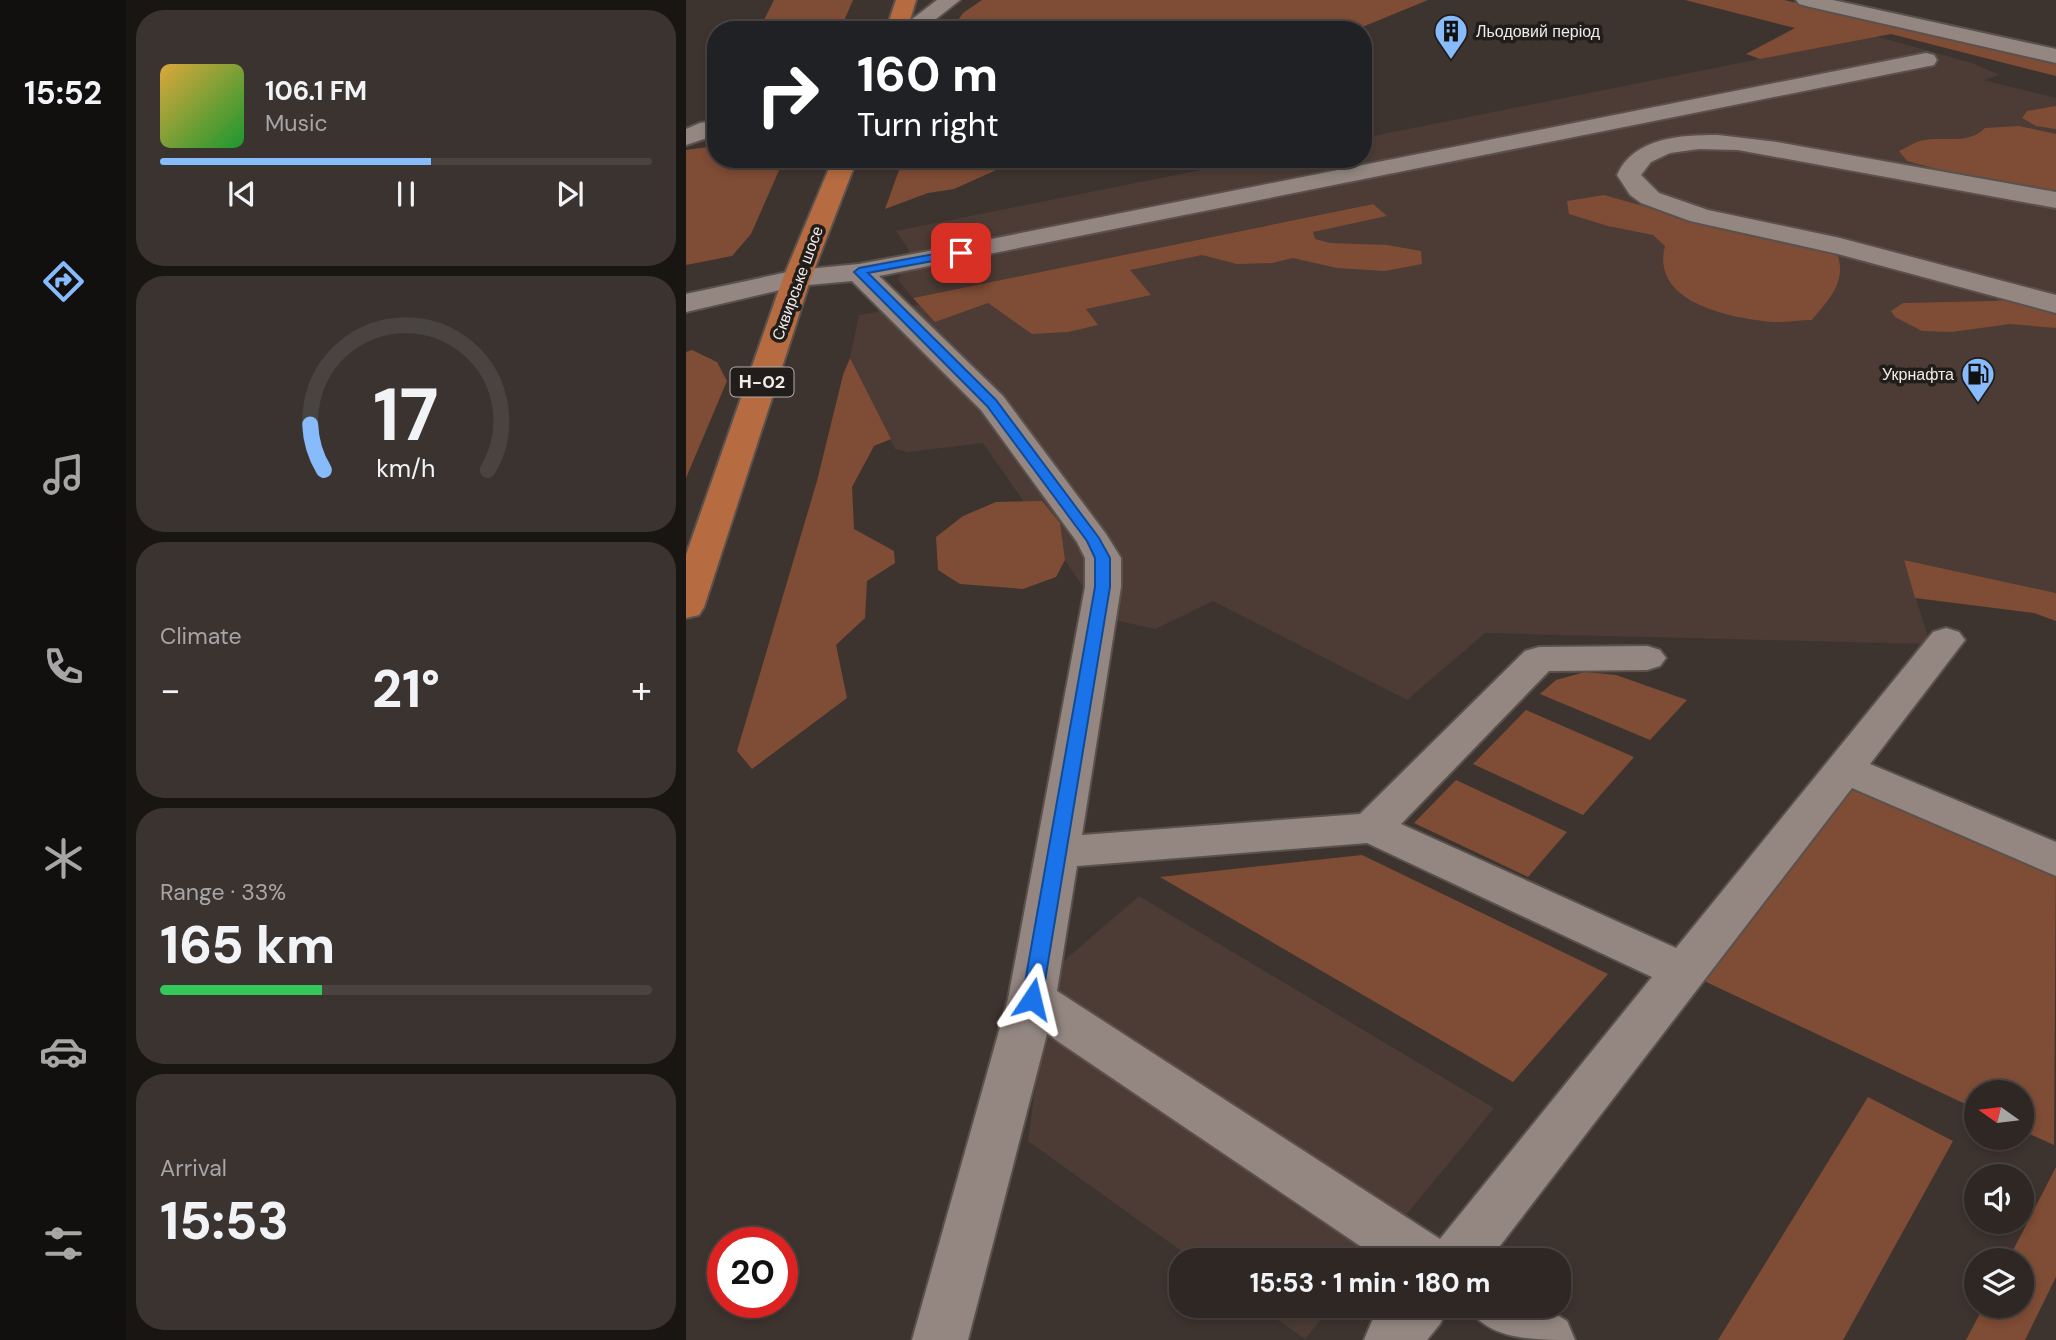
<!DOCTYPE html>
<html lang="en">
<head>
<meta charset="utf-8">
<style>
  :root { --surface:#2e2723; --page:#3a3330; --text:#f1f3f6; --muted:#a7a5a6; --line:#494441; --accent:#87bbfb }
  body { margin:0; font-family:"DM Sans",sans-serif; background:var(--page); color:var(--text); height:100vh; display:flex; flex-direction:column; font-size:26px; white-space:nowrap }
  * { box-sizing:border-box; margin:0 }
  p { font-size:23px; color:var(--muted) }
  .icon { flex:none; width:38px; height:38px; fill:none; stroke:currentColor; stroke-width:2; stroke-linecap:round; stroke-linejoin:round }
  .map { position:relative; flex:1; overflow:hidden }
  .panel { display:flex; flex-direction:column; gap:10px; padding:10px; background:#191513; width:560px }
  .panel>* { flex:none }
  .hud { position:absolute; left:21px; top:21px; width:665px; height:147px; border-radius:28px; box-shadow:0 4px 10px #0003,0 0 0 2px var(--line); background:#202124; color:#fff; overflow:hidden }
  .needle { width:46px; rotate:284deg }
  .tools { position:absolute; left:1278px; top:1080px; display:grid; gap:14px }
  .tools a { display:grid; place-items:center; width:70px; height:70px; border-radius:50%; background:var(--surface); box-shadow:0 4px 10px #0003,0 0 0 2px var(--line); font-size:35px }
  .speed { position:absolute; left:21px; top:1227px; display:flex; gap:14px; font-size:35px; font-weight:700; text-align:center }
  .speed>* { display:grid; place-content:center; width:91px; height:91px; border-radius:50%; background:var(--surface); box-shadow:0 4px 10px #0003,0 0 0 2px var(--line); line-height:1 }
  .speed .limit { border:10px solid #d22; background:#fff; color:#111 }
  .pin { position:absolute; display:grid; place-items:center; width:60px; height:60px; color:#fff; margin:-30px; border-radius:14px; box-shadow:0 4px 10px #0006 }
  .me { position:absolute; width:77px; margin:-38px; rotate:10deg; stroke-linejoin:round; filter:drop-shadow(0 0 5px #0008) }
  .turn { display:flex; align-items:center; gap:24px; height:147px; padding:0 35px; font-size:32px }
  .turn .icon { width:91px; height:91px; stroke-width:2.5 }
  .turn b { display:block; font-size:49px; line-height:60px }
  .big { font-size:52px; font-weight:800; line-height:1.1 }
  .panel .tile { flex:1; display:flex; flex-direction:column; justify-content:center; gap:10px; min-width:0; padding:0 24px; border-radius:28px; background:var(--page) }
  .panel .dial { align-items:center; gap:0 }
  .dial svg { height:182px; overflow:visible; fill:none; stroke:var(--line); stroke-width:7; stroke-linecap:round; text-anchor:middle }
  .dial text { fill:var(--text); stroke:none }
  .song { display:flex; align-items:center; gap:21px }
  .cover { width:84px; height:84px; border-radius:10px; background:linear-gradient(135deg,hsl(40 70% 55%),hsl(130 70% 35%)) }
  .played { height:7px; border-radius:4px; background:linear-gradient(90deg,var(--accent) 55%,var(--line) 55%) }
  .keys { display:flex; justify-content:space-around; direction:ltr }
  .heat { display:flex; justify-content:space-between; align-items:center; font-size:38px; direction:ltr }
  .charge { height:10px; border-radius:5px; background:linear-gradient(90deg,#34c759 33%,var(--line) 0) }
  .trip { position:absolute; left:483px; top:1248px; width:402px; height:70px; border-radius:28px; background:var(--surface); box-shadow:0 4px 10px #0003,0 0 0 2px var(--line); font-weight:800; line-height:70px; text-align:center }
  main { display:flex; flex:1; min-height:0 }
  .tabs { display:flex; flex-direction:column; width:126px; justify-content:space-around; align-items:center; background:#12100e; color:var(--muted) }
  .tabs .icon { width:49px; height:49px }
  .tabs .active { color:var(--accent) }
  .tabs b { font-size:32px; color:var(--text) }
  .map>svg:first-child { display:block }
  .built { fill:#4c3c35 }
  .green { fill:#7f4c35 }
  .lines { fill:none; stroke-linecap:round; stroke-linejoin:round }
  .minor-casing { stroke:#5a514d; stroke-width:4 }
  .major-casing { stroke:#5a514d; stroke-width:4 }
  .minor { fill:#948782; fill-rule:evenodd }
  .major { fill:#b66b40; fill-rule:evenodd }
  .route { fill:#1a73e8; stroke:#114b97; stroke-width:2 }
  .labels { text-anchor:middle; stroke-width:7; stroke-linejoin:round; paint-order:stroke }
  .far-poi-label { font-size:16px; fill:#f1eae7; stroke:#211d1b; text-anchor:start }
  .far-street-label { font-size:16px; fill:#f1eae7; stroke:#211d1b }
  .shield { fill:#211d1b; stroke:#b3acaa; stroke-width:2 }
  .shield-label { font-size:18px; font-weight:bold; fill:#f1eae7 }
</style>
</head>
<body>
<main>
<nav class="tabs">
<b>15:52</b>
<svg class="icon active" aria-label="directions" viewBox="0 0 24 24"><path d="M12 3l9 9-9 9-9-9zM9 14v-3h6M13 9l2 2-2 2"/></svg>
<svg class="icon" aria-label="music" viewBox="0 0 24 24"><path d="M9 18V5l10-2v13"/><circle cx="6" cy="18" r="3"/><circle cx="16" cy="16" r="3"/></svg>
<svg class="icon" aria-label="phone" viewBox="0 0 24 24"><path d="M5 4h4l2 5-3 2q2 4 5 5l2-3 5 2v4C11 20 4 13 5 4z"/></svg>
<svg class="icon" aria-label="climate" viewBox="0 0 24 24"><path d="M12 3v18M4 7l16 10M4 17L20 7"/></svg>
<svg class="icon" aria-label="car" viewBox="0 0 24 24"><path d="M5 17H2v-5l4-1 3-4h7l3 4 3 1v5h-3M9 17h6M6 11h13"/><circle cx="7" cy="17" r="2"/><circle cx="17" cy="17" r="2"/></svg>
<svg class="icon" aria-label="filters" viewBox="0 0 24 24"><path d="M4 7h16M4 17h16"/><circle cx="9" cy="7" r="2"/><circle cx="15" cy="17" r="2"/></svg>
</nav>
<section class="panel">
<div class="tile">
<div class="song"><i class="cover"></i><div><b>106.1 FM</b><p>Music</p></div></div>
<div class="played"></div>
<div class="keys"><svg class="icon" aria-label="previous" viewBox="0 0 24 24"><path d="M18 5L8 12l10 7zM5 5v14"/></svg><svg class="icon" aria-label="pause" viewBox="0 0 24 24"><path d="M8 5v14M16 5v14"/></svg><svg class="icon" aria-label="next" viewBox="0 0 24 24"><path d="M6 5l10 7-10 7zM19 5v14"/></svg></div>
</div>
<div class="tile dial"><svg viewBox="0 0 100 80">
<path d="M14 69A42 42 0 1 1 86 69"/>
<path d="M14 69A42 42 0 0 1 8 49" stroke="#87bbfb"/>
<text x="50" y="56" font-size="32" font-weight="700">17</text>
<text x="50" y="72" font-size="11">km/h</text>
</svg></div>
<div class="tile"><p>Climate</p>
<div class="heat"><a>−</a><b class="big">21°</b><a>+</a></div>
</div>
<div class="tile"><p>Range · 33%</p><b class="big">165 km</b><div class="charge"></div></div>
<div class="tile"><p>Arrival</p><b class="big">15:53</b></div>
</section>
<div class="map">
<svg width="1370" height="1340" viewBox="0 0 1370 1340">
  <rect width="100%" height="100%" fill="#3e342f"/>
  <path class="built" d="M 1189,36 L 1286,63 L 1314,75 L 1297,80 L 1370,98 L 1370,593 L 1218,560 L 1244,644 L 799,633 L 721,700 L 527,601 L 469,629 L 419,618 L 297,443 L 222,452 L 209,449 L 164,358 L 173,315 L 481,262 L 700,216 L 686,204 L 227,298 L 212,280 L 223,250 L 210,231 L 570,159 L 677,159 L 677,138 Z
    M 453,896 L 808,1108 L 683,1260 L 508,1260 L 342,1141 L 365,972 Z
    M 572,1306 L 646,1306 L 619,1339 Z"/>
  <path class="green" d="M 88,0 L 167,0 L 154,30 L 73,30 Z
    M 296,0 L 742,0 L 669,30 L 265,30 L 277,13 Z
    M 999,0 L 1098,0 L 1370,62 L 1370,76 L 1205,34 L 1074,59 L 1060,54 L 1109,28 Z
    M 1370,106 L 1370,129 L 1350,126 L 1336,118 L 1341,111 Z
    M 1333,126 L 1370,134 L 1370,192 L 1273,175 L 1221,161 L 1213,151 C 1220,148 1227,143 1234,141 C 1255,135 1282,146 1299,128 Z
    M 30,146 L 30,159 L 98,159 L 65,234 L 46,256 L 0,265 L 0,150 Z
    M 217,159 L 335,159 L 268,189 L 242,193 L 199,209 Z
    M 918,195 L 1063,236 L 1122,244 L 1152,256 C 1160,283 1143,299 1126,320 C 1110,320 1092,324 1077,321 C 1036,316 965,300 979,246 L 967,235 L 922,226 L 883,214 L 881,201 Z
    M 687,204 L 701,216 L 627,232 L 629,239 L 644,243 L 701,245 L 735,251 L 736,264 L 699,271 L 651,268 L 607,258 L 586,263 L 551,264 L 516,255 L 444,270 L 465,295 L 400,309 L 412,325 L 382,332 L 346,334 L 302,303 L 249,322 L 227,298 Z
    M 1363,294 L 1370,295 L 1370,328 L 1324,324 L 1266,332 L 1236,331 L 1209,317 L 1205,311 L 1217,303 L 1309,301 Z
    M 6,350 L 31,362 L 41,381 L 0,478 L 0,352 Z
    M 164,358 L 205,439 L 188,446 L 166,487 L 168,529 L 208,551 L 209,563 L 181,581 L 179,618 L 150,645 L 161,698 L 66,769 L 51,751 L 131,481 L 157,375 Z
    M 356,501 L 374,523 L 379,560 L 370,577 L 337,589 L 274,584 L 252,570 L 250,537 L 277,516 L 310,502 Z
    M 1218,560 L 1370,593 L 1370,621 L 1348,613 L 1229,598 Z
    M 899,672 L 930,675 L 1001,700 L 964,740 L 854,694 L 870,680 Z
    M 840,710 L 948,757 L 897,815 L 787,764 Z
    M 1159,769 L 1370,860 L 1368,1145 L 1335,1130 L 1335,1092 L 1290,1092 L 1290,1109 L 997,971 Z
    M 770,780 L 881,832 L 842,877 L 728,823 Z
    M 676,855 L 922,974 L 827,1082 L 474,877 Z
    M 1182,1097 L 1267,1141 L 1157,1340 L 1032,1340 Z
    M 1370,1167 L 1370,1277 L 1339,1340 L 1280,1340 L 1298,1306 L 1335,1306 L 1335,1260 L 1322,1260 Z"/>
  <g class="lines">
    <defs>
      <path id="minor" d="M 251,0 L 274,0 L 236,30 L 212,30 Z
        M 1110,0 L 1147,0 L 1370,49 L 1370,63 L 1120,6 L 1113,4 Z
        M 1240,53 L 1248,55 L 1251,60 L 1248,65 L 193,276 L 317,396 L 420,534 L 435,558 L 435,587 L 396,835 L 674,814 L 839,651 L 853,647 L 961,646 L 974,650 L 980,658 L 974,666 L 961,670 L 863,671 L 715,824 L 990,948 L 1247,632 L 1260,628 L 1273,632 L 1279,640 L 1184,764 L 1370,842 L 1370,876 L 1166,788 L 803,1260 L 695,1260 L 361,1034 L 282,1340 L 226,1340 L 322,999 L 399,587 L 399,558 L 391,542 L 295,410 L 166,281 L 111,286 L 0,312 L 0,294 L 111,270 L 173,264 L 275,245 ZM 681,843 L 966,977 L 754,1239 L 371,991 L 391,866 Z
        M 30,121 L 30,135 L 0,145 L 0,129 L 14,123 Z
        M 1032,135 L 1091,142 L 1370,192 L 1370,208 L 1052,150 L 1013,149 L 984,153 L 965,162 L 955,175 L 973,193 L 1022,210 L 1154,238 L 1370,295 L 1370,313 L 1152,254 L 1004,221 L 955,203 L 944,195 L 931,175 C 948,137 995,135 1032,135 Z
        M 699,1306 L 762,1306 L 754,1324 L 741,1340 L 678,1340 L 686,1321 Z
        M 781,1306 L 856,1306 L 881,1321 L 889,1340 C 846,1340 802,1340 781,1306 Z"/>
      <path id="major" d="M 210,0 L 230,0 L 221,30 L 200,30 Z
        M 147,159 L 171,159 L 125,278 L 18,607 L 13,615 L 0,618 L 0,555 L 97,278 Z"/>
    </defs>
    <use href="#minor" class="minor-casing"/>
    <use href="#major" class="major-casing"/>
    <use href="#minor" class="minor"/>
    <use href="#major" class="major"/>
  </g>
  <path class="route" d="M 275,249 L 280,253 L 279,255 L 182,273 L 310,400 L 413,538 L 424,558 L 424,587 L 356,999 L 353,1005 L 346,1007 L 339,1005 L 336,999 L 409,587 L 409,558 L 401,541 L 301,406 L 168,272 L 173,268 Z"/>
  <defs>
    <symbol id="building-pin" viewBox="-11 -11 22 30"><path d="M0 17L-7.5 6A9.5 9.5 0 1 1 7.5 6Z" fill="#87bbfb" stroke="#211d1b"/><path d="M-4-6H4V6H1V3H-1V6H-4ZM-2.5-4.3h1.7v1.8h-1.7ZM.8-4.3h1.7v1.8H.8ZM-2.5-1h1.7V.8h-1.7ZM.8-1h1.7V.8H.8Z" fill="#111"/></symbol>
    <symbol id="fuel-pin" viewBox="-11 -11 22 30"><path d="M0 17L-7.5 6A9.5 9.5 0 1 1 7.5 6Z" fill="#87bbfb" stroke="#211d1b"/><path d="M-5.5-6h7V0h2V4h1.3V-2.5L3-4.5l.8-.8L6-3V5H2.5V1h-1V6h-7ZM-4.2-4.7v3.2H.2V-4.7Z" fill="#111"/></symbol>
  </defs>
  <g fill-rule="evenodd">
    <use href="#building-pin" x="746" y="12" width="38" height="52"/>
    <use href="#fuel-pin" x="1273" y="355" width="38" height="52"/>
  </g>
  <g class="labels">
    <g class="far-poi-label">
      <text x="790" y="37">Льодовий період</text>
      <text x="1268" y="380" text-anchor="end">Укрнафта</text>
    </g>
    <g class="far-street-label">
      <text transform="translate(111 283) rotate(-70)" y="6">Сквирське шосе</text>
    </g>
    <rect class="shield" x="44.5" y="367.5" width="63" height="29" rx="5"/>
    <g class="shield-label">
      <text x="76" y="388">Н-02</text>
    </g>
  </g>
</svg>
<div class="tools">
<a><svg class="needle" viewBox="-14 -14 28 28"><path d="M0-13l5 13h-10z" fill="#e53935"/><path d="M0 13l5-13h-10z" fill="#a7a5a6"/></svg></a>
<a><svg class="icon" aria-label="sound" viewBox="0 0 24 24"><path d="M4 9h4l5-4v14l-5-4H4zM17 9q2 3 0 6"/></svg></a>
<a><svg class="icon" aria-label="layers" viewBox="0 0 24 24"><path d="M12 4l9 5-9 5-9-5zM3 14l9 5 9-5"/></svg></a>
</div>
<div class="speed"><div class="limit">20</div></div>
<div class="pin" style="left:275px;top:253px;background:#d93025"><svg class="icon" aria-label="arrive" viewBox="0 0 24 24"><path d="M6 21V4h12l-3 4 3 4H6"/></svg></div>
<svg class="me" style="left:346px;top:999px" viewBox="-20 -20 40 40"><path d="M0-17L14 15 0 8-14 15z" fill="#1a73e8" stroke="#fff" stroke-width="4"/></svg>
<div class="trip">15:53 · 1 min · 180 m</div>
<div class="hud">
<div class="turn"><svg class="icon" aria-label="right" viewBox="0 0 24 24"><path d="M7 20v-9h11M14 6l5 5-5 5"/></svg><div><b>160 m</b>Turn right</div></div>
</div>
</div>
</main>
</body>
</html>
